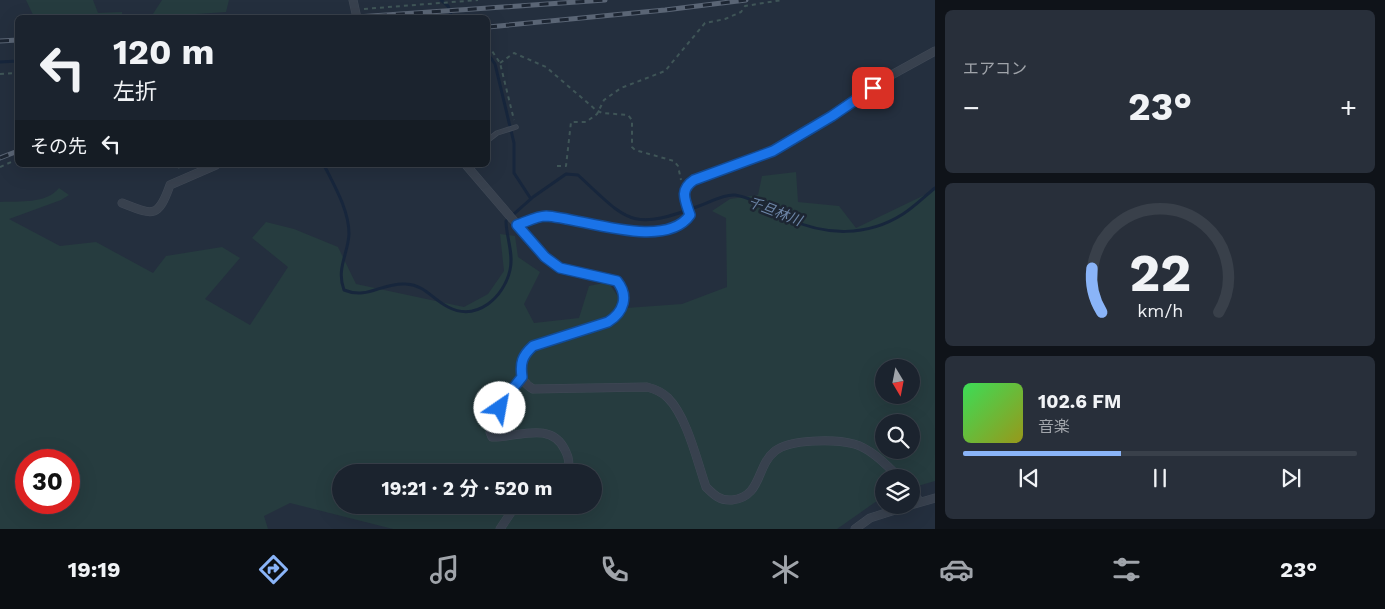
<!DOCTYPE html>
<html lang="ja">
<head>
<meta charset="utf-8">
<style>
  :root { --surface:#1b232e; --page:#282f3a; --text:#f1f3f6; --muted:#a0a4aa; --line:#39404a; --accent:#8ab4f8 }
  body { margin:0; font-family:"Work Sans","Noto Sans JP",sans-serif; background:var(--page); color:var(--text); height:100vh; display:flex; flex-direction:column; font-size:19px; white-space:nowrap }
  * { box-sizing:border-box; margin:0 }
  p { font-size:16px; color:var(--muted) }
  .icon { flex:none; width:28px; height:28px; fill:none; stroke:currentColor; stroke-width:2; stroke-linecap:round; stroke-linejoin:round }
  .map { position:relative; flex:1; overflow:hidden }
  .sheet { display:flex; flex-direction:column; gap:10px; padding:10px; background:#0f1319; width:450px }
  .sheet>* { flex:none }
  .banner { position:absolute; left:15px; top:15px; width:475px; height:152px; border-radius:8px; box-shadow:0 5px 20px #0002,0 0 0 1px var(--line); background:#1b232e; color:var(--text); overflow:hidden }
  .needle { width:32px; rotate:170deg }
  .buttons { position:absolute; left:875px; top:359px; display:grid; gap:10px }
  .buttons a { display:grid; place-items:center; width:45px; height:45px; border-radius:50%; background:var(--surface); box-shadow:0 5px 20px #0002,0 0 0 1px var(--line); font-size:25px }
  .speed { position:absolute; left:15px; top:449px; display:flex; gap:10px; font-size:25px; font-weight:700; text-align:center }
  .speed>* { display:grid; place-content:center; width:65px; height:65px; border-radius:50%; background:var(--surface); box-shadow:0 5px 20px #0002,0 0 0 1px var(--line); line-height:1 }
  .speed .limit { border:8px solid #d22; background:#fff; color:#111 }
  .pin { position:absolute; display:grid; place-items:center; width:42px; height:42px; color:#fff; margin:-21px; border-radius:10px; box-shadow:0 2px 8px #0006 }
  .me { position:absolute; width:55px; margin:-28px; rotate:33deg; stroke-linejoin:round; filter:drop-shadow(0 0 4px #0008) }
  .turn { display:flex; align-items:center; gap:18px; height:105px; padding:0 15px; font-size:22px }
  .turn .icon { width:65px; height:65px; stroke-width:2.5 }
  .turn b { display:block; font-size:35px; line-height:42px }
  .then { display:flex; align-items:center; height:48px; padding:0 15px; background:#0003; gap:10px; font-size:19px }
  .big { font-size:38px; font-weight:700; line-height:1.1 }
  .sheet .widget { flex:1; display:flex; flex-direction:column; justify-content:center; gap:8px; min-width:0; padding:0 18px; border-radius:8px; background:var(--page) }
  .sheet .dial { align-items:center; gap:0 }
  .dial svg { height:130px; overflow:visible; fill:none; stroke:var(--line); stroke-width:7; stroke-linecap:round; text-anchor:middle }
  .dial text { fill:var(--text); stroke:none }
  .song { display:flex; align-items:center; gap:15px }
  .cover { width:60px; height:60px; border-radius:8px; background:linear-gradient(135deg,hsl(130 70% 55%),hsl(60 70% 35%)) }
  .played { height:5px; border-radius:2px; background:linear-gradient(90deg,var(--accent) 40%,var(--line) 40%) }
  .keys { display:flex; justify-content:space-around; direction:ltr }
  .heat { display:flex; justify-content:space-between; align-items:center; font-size:28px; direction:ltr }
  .trip { position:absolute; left:332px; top:464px; width:270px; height:50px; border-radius:25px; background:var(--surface); box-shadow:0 5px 20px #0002,0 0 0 1px var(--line); font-weight:700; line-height:50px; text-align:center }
  .dock { display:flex; height:80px; justify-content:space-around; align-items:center; background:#0b0e12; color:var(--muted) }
  .dock .icon { width:35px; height:35px }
  .dock .selected { color:var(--accent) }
  .dock b { font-size:22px; color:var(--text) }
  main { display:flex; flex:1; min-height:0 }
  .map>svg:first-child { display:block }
  .green { fill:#263c3f; fill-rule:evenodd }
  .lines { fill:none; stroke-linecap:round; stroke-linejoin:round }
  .stream { stroke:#17263c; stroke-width:3 }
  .lane-casing { stroke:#414a57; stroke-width:5.5 }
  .street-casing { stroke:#414a57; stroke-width:9 }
  .path { stroke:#3f5557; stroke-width:2; stroke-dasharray:4 4; stroke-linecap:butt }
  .lane { stroke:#38414e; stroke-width:4 }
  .street { stroke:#38414e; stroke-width:8 }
  .rail-casing { stroke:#5a6575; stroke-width:5 }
  .rail { stroke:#1d2633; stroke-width:3; stroke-dasharray:9; stroke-linecap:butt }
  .route-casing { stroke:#114b97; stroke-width:12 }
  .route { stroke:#1a73e8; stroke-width:9 }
  .labels { text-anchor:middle; stroke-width:5; stroke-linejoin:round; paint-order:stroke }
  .water-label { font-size:14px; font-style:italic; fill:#6d86a8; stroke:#1d2633 }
</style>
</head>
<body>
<main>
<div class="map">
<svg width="935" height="529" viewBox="0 0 935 529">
  <rect width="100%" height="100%" fill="#242f3e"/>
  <path class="green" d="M 26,0 L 93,0 L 98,13 L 122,12 L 122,17 L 34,17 Z
    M 162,0 L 229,0 L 226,12 L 151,17 Z
    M 796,172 L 798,202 L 839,206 L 856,228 L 935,190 L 935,481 L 911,488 L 911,478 L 884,478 L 884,496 L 837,529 L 393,529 L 290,503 L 264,516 L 268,529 L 0,529 L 0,202 C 20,201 46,204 59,188 L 69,195 L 61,200 L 9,219 L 60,246 L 96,242 L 153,273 L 166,256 L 222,247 L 240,258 L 205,299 L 250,325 L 288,267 L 252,238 L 266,222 L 294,229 L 338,247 L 356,284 L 464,307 L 488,294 L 504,271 L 500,234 L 515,236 L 518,257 L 540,272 L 524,304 L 534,323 L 579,318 L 589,286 L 608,282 L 626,308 L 682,304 L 727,287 L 726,218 L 712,211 L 730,199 L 758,195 L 762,176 ZM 884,368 L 911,368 L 911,395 L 884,395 ZM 884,422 L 911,422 L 911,450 L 884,450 ZM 26,460 L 69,460 L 69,502 L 26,502 ZM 341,472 L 594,472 L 594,505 L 341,505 Z"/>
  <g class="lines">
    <path class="stream" d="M 441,0 L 448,6 L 452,18
      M 488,54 L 495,64 L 514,143 L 514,173 L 531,199
      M 0,62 L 18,61
      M 324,165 C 334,185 349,210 349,234 C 348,254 336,269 344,290 C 368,300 382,282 406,284 C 425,285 432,299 448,307 C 477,322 504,297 510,270 C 514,254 506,236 506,221 L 533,197 L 566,174 L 578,175 C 628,221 630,232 699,206 C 710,202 724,194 735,195 C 754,198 771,211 787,218 C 825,236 867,237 903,214 C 914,207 925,196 935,188"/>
    <defs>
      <path id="lane" d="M 488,140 L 497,133 L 516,127"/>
      <path id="street" d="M 353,0 L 357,18
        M 466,165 L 545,257 L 560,268 L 617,281 C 629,296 624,312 608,322 L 533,346 C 519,359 514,378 533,389 L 647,387 C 655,389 662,392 668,398 C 687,417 697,461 706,487 C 714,495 720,501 732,500 C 762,497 756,466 775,451 C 790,439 835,439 854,444 C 872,449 887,466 900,478
        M 122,203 C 153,215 158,219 170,185 L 216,165
        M 517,225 C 526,222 537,216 546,216 C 582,218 666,251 690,215 C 685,200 679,190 694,180 L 773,151 L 832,116 L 886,78 L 935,51
        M 522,377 L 506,397 L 490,432 L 492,437 C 516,438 551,420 565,450 C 569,458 570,463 567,472
        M 911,490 L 920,502
        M 911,505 L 935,498
        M 500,529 L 516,505
        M 855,529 L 870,518 L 911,505"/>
    </defs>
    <use href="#lane" class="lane-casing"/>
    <use href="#street" class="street-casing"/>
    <path class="path" d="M 364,9 L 478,0
      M 488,45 L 500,63 L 514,120
      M 500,63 L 514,53 L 546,67 L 596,110 L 602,113 L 628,115 L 632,120 L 632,147 L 635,150 L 674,161 L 678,166 L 681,180
      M 0,74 L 18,73
      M 177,165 L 182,171
      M 557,166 L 566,166 L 571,122 L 586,122 L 597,114 L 604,100 L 621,88 L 665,71 L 705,23 L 725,19 L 741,12 L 745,6 L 782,0
      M 0,167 L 18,159"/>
    <use href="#lane" class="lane"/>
    <use href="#street" class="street"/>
    <defs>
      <path id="rail" d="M 342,18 L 605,0
        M 488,27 L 665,10 L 746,0
        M 0,41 L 18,40
        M 0,158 L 18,151"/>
    </defs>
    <use href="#rail" class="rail-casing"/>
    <use href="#rail" class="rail"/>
  </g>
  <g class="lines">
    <defs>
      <path id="route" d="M 500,408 L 506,397 L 522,377 C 520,363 522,356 533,346 L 608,322 C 624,312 629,296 617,281 L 560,268 L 545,257 L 517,225 C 526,222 537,216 546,216 C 582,218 665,251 690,215 C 685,200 679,190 694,180 L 773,151 L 832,116 L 873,88"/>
    </defs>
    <use href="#route" class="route-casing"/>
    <use href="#route" class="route"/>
  </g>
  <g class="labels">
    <g class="water-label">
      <text transform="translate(775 211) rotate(21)" y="5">千旦林川</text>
    </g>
  </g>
</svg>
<div class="buttons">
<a><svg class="needle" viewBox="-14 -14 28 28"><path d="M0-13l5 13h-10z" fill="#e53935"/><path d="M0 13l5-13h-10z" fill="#a0a4aa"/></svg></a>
<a><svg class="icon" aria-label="search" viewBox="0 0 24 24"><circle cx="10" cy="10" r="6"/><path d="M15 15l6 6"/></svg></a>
<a><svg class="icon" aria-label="layers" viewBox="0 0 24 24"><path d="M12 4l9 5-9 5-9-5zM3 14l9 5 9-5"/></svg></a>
</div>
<div class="speed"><div class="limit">30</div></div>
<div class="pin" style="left:873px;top:88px;background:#d93025"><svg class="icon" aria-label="arrive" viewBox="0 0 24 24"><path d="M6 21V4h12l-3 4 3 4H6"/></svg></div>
<svg class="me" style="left:500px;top:408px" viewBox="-20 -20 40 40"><circle r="19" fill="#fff"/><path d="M0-13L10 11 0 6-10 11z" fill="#1a73e8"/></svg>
<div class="trip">19:21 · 2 分 · 520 m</div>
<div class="banner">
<div class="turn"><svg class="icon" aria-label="left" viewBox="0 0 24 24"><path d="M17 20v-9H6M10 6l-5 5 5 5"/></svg><div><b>120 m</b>左折</div></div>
<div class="then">その先<svg class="icon" aria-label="left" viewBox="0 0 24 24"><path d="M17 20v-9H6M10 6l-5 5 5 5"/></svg></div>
</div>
</div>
<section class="sheet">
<div class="widget"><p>エアコン</p>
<div class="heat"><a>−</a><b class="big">23°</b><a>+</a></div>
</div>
<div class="widget dial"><svg viewBox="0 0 100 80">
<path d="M14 69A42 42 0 1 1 86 69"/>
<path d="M14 69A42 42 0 0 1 8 42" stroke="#8ab4f8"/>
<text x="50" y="56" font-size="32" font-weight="700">22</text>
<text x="50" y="72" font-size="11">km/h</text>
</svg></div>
<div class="widget">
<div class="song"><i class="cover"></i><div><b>102.6 FM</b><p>音楽</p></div></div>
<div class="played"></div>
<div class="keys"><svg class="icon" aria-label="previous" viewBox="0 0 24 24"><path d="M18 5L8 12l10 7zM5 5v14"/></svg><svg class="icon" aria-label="pause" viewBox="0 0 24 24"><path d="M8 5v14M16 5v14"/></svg><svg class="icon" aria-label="next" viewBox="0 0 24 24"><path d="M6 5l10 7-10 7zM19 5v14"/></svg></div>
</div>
</section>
</main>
<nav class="dock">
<b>19:19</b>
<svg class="icon selected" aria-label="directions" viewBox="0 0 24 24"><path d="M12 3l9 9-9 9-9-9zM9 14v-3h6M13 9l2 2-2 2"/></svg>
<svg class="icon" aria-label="music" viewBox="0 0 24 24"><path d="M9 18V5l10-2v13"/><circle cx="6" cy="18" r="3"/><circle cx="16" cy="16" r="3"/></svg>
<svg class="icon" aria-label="phone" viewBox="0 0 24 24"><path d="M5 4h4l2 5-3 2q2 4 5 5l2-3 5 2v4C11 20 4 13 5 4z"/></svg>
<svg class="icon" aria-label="climate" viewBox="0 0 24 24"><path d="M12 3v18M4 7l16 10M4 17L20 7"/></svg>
<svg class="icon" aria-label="car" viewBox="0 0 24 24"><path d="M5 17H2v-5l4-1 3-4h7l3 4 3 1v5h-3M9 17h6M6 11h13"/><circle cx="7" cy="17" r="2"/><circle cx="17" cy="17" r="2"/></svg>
<svg class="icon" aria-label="filters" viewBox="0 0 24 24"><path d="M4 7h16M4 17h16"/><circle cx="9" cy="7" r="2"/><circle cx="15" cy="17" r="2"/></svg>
<b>23°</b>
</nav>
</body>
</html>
